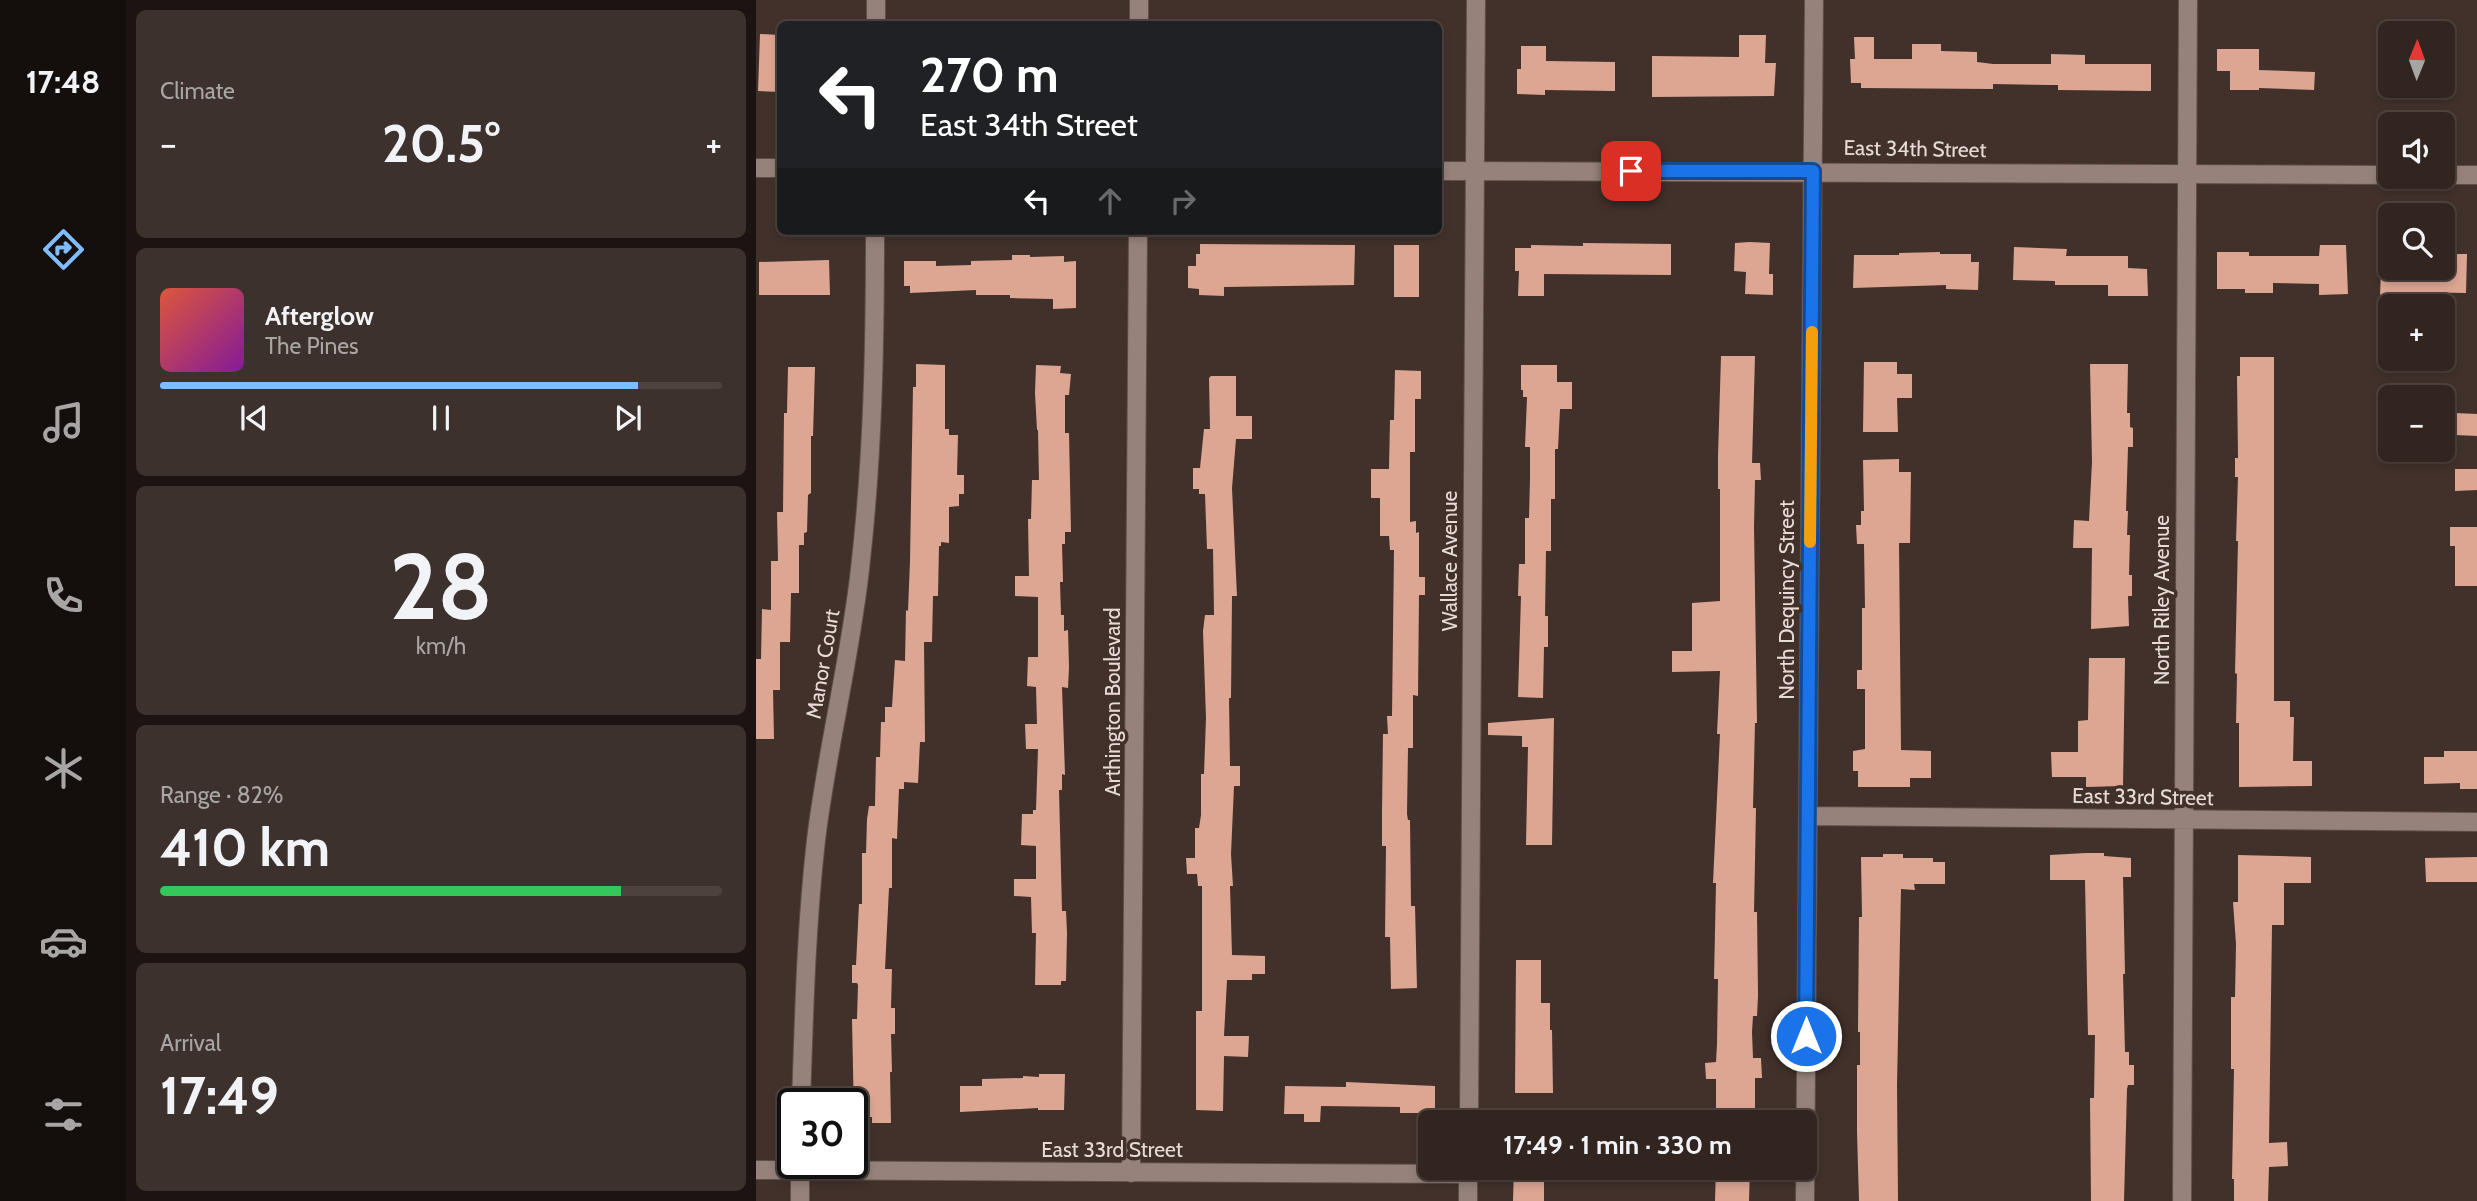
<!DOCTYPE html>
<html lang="en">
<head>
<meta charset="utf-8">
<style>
  :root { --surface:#322520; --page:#3d312d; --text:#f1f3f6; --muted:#a8a5a5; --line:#4d423e; --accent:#81bcfa }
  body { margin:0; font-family:Cabin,sans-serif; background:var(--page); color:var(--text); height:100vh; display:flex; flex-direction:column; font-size:26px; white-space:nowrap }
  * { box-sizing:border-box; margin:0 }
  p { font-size:23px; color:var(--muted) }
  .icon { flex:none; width:38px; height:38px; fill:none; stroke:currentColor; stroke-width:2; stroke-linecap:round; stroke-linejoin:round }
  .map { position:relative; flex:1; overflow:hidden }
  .drawer { display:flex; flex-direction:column; gap:10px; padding:10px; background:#1c1412; width:630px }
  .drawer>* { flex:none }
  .banner { position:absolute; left:21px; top:21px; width:665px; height:214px; border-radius:10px; box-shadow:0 4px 10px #0003,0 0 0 2px var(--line); background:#202124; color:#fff; overflow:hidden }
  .needle { width:46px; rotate:1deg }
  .fabs { position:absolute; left:1622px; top:21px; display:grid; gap:14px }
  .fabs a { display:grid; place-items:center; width:77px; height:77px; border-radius:10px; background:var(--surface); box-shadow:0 4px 10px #0003,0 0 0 2px var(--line); font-size:35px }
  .speed { position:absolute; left:21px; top:1088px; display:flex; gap:14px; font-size:35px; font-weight:700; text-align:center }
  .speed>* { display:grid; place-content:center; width:91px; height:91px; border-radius:50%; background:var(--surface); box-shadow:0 4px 10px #0003,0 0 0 2px var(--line); line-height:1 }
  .speed .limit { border:4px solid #111; border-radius:10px; background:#fff; color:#111 }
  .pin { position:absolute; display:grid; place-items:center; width:60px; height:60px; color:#fff; margin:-30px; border-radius:14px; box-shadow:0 4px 10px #0006 }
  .me { position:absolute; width:77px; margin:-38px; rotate:0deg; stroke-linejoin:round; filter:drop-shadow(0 0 5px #0008) }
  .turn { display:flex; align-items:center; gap:24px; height:147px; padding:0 28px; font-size:32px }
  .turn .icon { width:91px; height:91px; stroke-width:2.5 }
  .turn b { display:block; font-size:49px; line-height:60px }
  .lanes { display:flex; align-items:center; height:66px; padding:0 28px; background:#0003; justify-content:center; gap:35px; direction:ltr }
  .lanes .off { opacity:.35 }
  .big { font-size:52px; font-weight:700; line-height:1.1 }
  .drawer .widget { flex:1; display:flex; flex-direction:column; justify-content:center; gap:10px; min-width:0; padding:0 24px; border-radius:10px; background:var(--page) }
  .drawer .dial { align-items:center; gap:0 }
  .dial b { font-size:91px; line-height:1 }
  .song { display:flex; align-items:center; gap:21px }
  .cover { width:84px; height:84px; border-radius:10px; background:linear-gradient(135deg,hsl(10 70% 55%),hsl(290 70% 35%)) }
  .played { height:7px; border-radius:4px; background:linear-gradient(90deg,var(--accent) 85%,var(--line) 85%) }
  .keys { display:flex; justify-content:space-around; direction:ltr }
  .heat { display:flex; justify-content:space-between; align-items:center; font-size:38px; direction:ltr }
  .charge { height:10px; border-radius:5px; background:linear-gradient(90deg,#34c759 82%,var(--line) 0) }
  .trip { position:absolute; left:662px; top:1110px; width:399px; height:70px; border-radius:10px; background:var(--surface); box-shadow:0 4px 10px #0003,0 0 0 2px var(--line); font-weight:700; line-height:70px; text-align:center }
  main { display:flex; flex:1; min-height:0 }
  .dock { display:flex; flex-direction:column; width:126px; justify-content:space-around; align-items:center; background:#140f0d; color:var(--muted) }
  .dock .icon { width:49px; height:49px }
  .dock .active { color:var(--accent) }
  .dock b { font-size:32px; color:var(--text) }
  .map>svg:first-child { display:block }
  .building { fill:#dda693 }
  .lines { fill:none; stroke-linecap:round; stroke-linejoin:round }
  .street-casing { stroke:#5d4f4a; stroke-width:20 }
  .secondary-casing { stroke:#5d4f4a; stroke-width:20 }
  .street { stroke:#96827b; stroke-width:18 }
  .secondary { stroke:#96827b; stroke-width:18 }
  .route-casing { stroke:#114b97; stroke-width:18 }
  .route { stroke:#1a73e8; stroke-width:12 }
  .slow { stroke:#f59e0b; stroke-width:12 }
  .labels { text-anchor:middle; stroke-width:7; stroke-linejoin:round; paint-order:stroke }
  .street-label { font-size:21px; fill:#e7dbd7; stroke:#42312b }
</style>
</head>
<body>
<main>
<nav class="dock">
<b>17:48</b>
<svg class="icon active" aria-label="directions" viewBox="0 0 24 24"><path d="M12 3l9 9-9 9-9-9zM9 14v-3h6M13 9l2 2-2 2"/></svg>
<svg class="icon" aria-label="music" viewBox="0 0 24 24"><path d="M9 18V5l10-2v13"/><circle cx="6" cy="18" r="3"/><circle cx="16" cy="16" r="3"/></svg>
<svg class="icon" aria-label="phone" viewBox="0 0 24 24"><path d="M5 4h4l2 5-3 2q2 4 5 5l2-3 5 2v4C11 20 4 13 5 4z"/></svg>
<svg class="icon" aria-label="climate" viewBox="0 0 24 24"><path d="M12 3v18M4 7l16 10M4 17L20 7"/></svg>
<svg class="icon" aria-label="car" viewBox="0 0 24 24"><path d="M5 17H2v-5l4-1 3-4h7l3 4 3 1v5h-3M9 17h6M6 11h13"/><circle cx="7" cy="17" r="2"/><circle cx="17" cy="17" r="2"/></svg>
<svg class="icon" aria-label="filters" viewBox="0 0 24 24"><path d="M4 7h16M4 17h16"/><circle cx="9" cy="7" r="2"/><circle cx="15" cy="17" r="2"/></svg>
</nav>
<section class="drawer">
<div class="widget"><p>Climate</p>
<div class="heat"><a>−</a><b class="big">20.5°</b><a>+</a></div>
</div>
<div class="widget">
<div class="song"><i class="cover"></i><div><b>Afterglow</b><p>The Pines</p></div></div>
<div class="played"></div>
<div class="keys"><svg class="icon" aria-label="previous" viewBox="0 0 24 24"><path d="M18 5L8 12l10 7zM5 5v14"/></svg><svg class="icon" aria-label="pause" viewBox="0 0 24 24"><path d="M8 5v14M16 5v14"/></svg><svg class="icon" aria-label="next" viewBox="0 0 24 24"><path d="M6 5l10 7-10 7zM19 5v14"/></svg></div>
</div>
<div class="widget dial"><b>28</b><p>km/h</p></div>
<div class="widget"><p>Range · 82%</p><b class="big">410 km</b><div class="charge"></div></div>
<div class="widget"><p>Arrival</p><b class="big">17:49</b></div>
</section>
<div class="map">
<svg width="1721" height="1201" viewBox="0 0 1721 1201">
  <rect width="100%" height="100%" fill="#42312b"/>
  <path class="building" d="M 4,34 L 24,35 L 24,92 L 2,91 Z
    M 983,35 L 1010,35 L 1009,63 L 1020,63 L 1018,96 L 896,97 L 896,56 L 983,57 Z
    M 1098,37 L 1118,37 L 1118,59 L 1156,59 L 1156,44 L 1185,44 L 1185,51 L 1221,52 L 1221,62 L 1237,64 L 1295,64 L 1295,54 L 1329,55 L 1329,64 L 1395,64 L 1395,91 L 1302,90 L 1302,85 L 1294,85 L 1237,84 L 1237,89 L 1105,88 L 1105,83 L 1095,83 L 1094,59 L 1099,59 Z
    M 765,46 L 790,46 L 790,61 L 859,62 L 859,91 L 789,90 L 789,95 L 761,94 L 761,69 L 765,69 Z
    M 1461,49 L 1503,49 L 1503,70 L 1559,72 L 1558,90 L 1503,88 L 1503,90 L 1474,90 L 1474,71 L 1461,71 Z
    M 994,242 L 1014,243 L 1013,274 L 1017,274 L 1017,295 L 989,294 L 990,272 L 978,271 L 979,243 Z
    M 827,243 L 915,244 L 915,275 L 788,274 L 788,296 L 762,296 L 763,271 L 759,271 L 759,248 L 775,248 L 775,245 L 827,246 Z
    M 444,244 L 599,245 L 598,285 L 468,287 L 468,296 L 443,295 L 443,289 L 432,288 L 432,266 L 440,266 L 440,254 L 444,254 Z
    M 638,245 L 663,245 L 663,297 L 638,297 Z
    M 1564,245 L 1590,245 L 1592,294 L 1563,295 L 1563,284 L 1517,283 L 1517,293 L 1489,293 L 1489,289 L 1461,289 L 1461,252 L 1493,252 L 1493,256 L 1563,256 Z
    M 1258,247 L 1311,249 L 1310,256 L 1372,256 L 1372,268 L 1391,269 L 1392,296 L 1352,296 L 1352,285 L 1299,285 L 1299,281 L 1257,280 Z
    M 1184,252 L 1184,254 L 1215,254 L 1215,262 L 1223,262 L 1222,290 L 1190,289 L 1190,285 L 1097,288 L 1098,255 L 1143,255 L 1143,253 Z
    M 1687,254 L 1711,254 L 1710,293 L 1654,292 L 1654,298 L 1624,297 L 1625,268 L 1687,268 Z
    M 256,255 L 274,255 L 274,257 L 308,256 L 308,262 L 320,261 L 320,308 L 297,309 L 297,299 L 254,298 L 254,295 L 220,295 L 220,290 L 154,293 L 154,286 L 148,286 L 148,261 L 180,261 L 180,266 L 215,265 L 215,261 L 256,260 Z
    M 73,260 L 74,295 L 3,295 L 3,262 Z
    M 965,356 L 999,356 L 996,463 L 1004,463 L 1005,480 L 999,480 L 998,527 L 1001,723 L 999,723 L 997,808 L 1000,808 L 998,912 L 1001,912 L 1002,996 L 1001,1016 L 997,1016 L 996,1032 L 997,1058 L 1005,1058 L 1006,1078 L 999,1078 L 999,1112 L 996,1112 L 996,1122 L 960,1122 L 960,1079 L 950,1079 L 949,1063 L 960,1062 L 961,1044 L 962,979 L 958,979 L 960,883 L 957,883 L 964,734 L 961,734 L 964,671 L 916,672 L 916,651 L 936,651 L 936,603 L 964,601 L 964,489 L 962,489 L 962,456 Z
    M 1484,357 L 1518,357 L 1518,701 L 1534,701 L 1534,717 L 1538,717 L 1537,761 L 1556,761 L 1556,786 L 1483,787 L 1483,723 L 1480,723 L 1481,674 L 1479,673 L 1482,541 L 1480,541 L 1482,477 L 1479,477 L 1479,458 L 1482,458 L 1481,376 L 1484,376 Z
    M 1108,362 L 1141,362 L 1141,374 L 1156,374 L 1156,398 L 1141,398 L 1142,432 L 1107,432 Z
    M 160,364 L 189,365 L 189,429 L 193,429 L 193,435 L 202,435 L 201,475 L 208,475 L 208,494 L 203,494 L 203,506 L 193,507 L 193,543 L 185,542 L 185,546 L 183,546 L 182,596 L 177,596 L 176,642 L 168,642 L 169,742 L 164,742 L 162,783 L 148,782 L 148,789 L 143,789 L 141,839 L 136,838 L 136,888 L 133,888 L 129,969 L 136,969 L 135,1008 L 139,1008 L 139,1034 L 135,1034 L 136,1072 L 134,1072 L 135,1123 L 116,1123 L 116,1117 L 98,1117 L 96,1019 L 101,1019 L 102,985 L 101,983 L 96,983 L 96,965 L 100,965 L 103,904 L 106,904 L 106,853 L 110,853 L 111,819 L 113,806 L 119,806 L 120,757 L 124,757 L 125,722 L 129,722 L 129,707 L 136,707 L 139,660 L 149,661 L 150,610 L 152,611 L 154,561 L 157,387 L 160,387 Z
    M 1334,364 L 1372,364 L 1371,413 L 1374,413 L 1374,427 L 1377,428 L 1377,447 L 1372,447 L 1370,511 L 1372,511 L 1371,535 L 1374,535 L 1373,575 L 1376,575 L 1376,596 L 1372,596 L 1373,626 L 1335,629 L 1336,548 L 1317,548 L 1318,520 L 1333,521 L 1336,462 Z
    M 280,365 L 305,366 L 304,373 L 315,374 L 313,395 L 309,395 L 309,433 L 313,433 L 315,532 L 309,532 L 309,544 L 306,544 L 307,582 L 304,582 L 305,615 L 308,615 L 308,631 L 312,630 L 313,667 L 312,688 L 306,687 L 309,775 L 306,774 L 306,790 L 303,790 L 306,911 L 310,911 L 311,933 L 310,981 L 305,981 L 305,985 L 279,985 L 280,933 L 276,933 L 275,897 L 258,896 L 258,879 L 280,879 L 280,846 L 265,845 L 266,814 L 277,814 L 277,810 L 280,810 L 282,749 L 270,749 L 269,724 L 281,724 L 280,687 L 271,686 L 272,657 L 282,657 L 282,597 L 259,596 L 259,576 L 273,576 L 272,519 L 275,519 L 276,480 L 283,480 L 282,430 L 281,430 L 279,393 Z
    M 765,365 L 801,365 L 801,382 L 816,382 L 816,409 L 804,409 L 802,449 L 799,449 L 799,499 L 795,499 L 795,551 L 790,551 L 789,616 L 792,616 L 792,647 L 788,647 L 787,698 L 762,697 L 765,596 L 762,596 L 763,564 L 769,564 L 769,518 L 773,518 L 774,479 L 774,447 L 769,447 L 771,397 L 767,397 L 767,390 L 765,390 Z
    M 32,367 L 59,367 L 57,436 L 55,436 L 55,493 L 52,495 L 51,532 L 48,533 L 48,545 L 43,545 L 43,593 L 35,593 L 34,642 L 24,642 L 24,690 L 17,690 L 18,739 L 0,739 L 0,659 L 5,659 L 6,609 L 15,610 L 15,561 L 22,561 L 21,512 L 27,512 L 28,413 L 31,413 Z
    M 639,370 L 665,371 L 665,399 L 659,399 L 659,452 L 654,452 L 654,522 L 660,521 L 660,533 L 663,532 L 663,577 L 669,577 L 669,595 L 663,595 L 662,696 L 657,695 L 657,748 L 652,748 L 651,814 L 652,820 L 654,820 L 655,906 L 659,906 L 661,988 L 635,989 L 634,937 L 629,937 L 630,846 L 626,846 L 626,813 L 627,734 L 632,734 L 631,716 L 636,716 L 638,550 L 634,550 L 633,536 L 624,536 L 624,498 L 615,498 L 615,469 L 633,469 L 634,420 L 638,420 Z
    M 455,376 L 480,376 L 480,416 L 496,416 L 496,439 L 480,439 L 476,488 L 481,596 L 476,596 L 475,698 L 473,698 L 474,766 L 484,766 L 484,786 L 478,786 L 475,854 L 477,886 L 474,886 L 476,955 L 509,956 L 509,974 L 496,974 L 496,980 L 471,980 L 468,1036 L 493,1036 L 492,1057 L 468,1056 L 467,1111 L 440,1110 L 440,1011 L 446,1011 L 446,886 L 442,886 L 441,874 L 431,874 L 430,858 L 439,858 L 439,828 L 443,828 L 445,815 L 445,774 L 448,774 L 450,718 L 447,631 L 449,615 L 458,615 L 457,549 L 451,549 L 449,494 L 443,494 L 443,489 L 437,489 L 437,468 L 444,468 L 448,429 L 454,429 L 453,378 Z
    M 1699,413 L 1721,414 L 1721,436 L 1699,435 Z
    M 1143,459 L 1143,472 L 1155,472 L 1154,543 L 1143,543 L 1145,750 L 1175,751 L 1175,778 L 1154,778 L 1154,787 L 1102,787 L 1102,771 L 1097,771 L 1097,751 L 1109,749 L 1109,689 L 1101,689 L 1101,670 L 1106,670 L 1106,608 L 1109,608 L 1108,544 L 1101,544 L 1100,525 L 1105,525 L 1105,511 L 1108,511 L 1107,460 Z
    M 1699,469 L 1721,469 L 1721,490 L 1699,491 Z
    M 1694,527 L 1721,527 L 1721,586 L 1699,586 L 1699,546 L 1694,546 Z
    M 1333,658 L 1369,658 L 1367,786 L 1330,787 L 1330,777 L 1296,777 L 1295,752 L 1322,752 L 1322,721 L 1332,720 Z
    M 798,718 L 796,845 L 770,845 L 772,747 L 766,747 L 766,736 L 732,735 L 732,723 Z
    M 1688,751 L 1721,751 L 1721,789 L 1704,789 L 1704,783 L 1668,784 L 1668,757 L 1688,757 Z
    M 1330,853 L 1348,853 L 1348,856 L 1375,858 L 1375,877 L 1367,877 L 1369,974 L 1367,974 L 1369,1052 L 1373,1052 L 1373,1065 L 1378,1065 L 1378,1085 L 1372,1085 L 1371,1089 L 1368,1201 L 1335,1201 L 1334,1098 L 1338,1098 L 1339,1035 L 1332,1035 L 1329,880 L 1294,880 L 1294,855 Z
    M 1127,854 L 1147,854 L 1147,858 L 1177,858 L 1177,862 L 1189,862 L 1189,884 L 1158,884 L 1159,890 L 1145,889 L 1141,1085 L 1142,1201 L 1103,1201 L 1101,1132 L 1101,1065 L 1104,1065 L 1104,1032 L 1102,1032 L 1103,917 L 1106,917 L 1105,857 L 1127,857 Z
    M 1482,855 L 1555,857 L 1555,883 L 1528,883 L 1528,925 L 1516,925 L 1513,1143 L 1531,1142 L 1532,1166 L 1513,1167 L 1512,1201 L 1478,1201 L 1478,1179 L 1476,1179 L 1478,1069 L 1475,1069 L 1475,997 L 1479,997 L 1480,944 L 1477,902 L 1482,902 Z
    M 1721,857 L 1721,882 L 1670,882 L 1669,858 Z
    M 760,960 L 785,960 L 785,1003 L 794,1003 L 794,1030 L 796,1030 L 797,1093 L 759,1093 Z
    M 283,1074 L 309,1074 L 308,1110 L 282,1110 L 282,1108 L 204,1112 L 204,1086 L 226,1086 L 226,1079 L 267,1078 L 267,1076 L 283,1077 Z
    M 590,1082 L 679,1086 L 679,1113 L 644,1113 L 644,1107 L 565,1106 L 564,1122 L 548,1122 L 548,1114 L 528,1114 L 529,1086 L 590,1087 Z
    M 758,1167 L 788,1167 L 788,1201 L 757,1201 Z
    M 960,1167 L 994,1167 L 993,1201 L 959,1201 Z"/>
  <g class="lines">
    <defs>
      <path id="street" d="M 120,24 L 120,0
        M 383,24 L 383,0
        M 1052,816 L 1721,822
        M 45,1104 C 48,1016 50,928 60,840 C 71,749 94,660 104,569 C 117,456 119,344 119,231
        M 713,1122 L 720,0
        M 0,1170 L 712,1174
        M 375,1173 L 382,231
        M 44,1201 L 44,1164
        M 712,1201 L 712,1167
        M 1049,1201 L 1058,0
        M 1426,1201 L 1432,0"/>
      <path id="secondary" d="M 0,168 L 24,168
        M 682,171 L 1634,175
        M 1687,175 L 1721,175"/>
    </defs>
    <use href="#street" class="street-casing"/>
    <use href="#secondary" class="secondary-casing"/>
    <use href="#street" class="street"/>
    <use href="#secondary" class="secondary"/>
  </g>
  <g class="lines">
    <defs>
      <path id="route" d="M 875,171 L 1057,171 L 1050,1036"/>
    </defs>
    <use href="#route" class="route-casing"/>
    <use href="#route" class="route"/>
    <path class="slow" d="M 1054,542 L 1056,332"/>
  </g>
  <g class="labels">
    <g class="street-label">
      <text transform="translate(1159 149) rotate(1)" y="7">East 34th Street</text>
      <text transform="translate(694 561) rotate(-90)" y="7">Wallace Avenue</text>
      <text transform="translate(1031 600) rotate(-90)" y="7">North Dequincy Street</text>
      <text transform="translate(1406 600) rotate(-90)" y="7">North Riley Avenue</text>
      <text transform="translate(67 664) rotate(-80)" y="7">Manor Court</text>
      <text transform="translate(357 702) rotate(-90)" y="7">Arthington Boulevard</text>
      <text transform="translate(1387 797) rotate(1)" y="7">East 33rd Street</text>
      <text x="356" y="1157">East 33rd Street</text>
    </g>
  </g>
</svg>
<div class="fabs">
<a><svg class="needle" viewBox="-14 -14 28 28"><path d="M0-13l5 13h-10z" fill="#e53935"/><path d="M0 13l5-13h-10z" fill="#a8a5a5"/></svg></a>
<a><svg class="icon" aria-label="sound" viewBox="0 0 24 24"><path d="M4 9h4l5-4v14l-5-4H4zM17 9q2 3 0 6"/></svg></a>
<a><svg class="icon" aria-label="search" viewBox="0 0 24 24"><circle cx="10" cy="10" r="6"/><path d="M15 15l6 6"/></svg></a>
<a>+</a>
<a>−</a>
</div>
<div class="speed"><div class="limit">30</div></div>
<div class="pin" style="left:875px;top:171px;background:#d93025"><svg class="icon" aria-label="arrive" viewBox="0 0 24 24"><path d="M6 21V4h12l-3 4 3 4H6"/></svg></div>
<svg class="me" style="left:1050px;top:1036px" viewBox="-20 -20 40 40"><circle r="17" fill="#1a73e8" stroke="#fff" stroke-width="3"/><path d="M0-11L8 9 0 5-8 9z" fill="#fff"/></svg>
<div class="trip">17:49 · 1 min · 330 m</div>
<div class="banner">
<div class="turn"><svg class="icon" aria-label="left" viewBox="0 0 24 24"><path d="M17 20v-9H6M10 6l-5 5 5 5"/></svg><div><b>270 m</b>East 34th Street</div></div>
<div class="lanes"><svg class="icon" aria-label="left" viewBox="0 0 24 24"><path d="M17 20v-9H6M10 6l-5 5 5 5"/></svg><svg class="icon off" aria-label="ahead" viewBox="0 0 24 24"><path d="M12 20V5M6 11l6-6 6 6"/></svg><svg class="icon off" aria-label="right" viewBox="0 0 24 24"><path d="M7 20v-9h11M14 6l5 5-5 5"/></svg></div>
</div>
</div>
</main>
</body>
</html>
